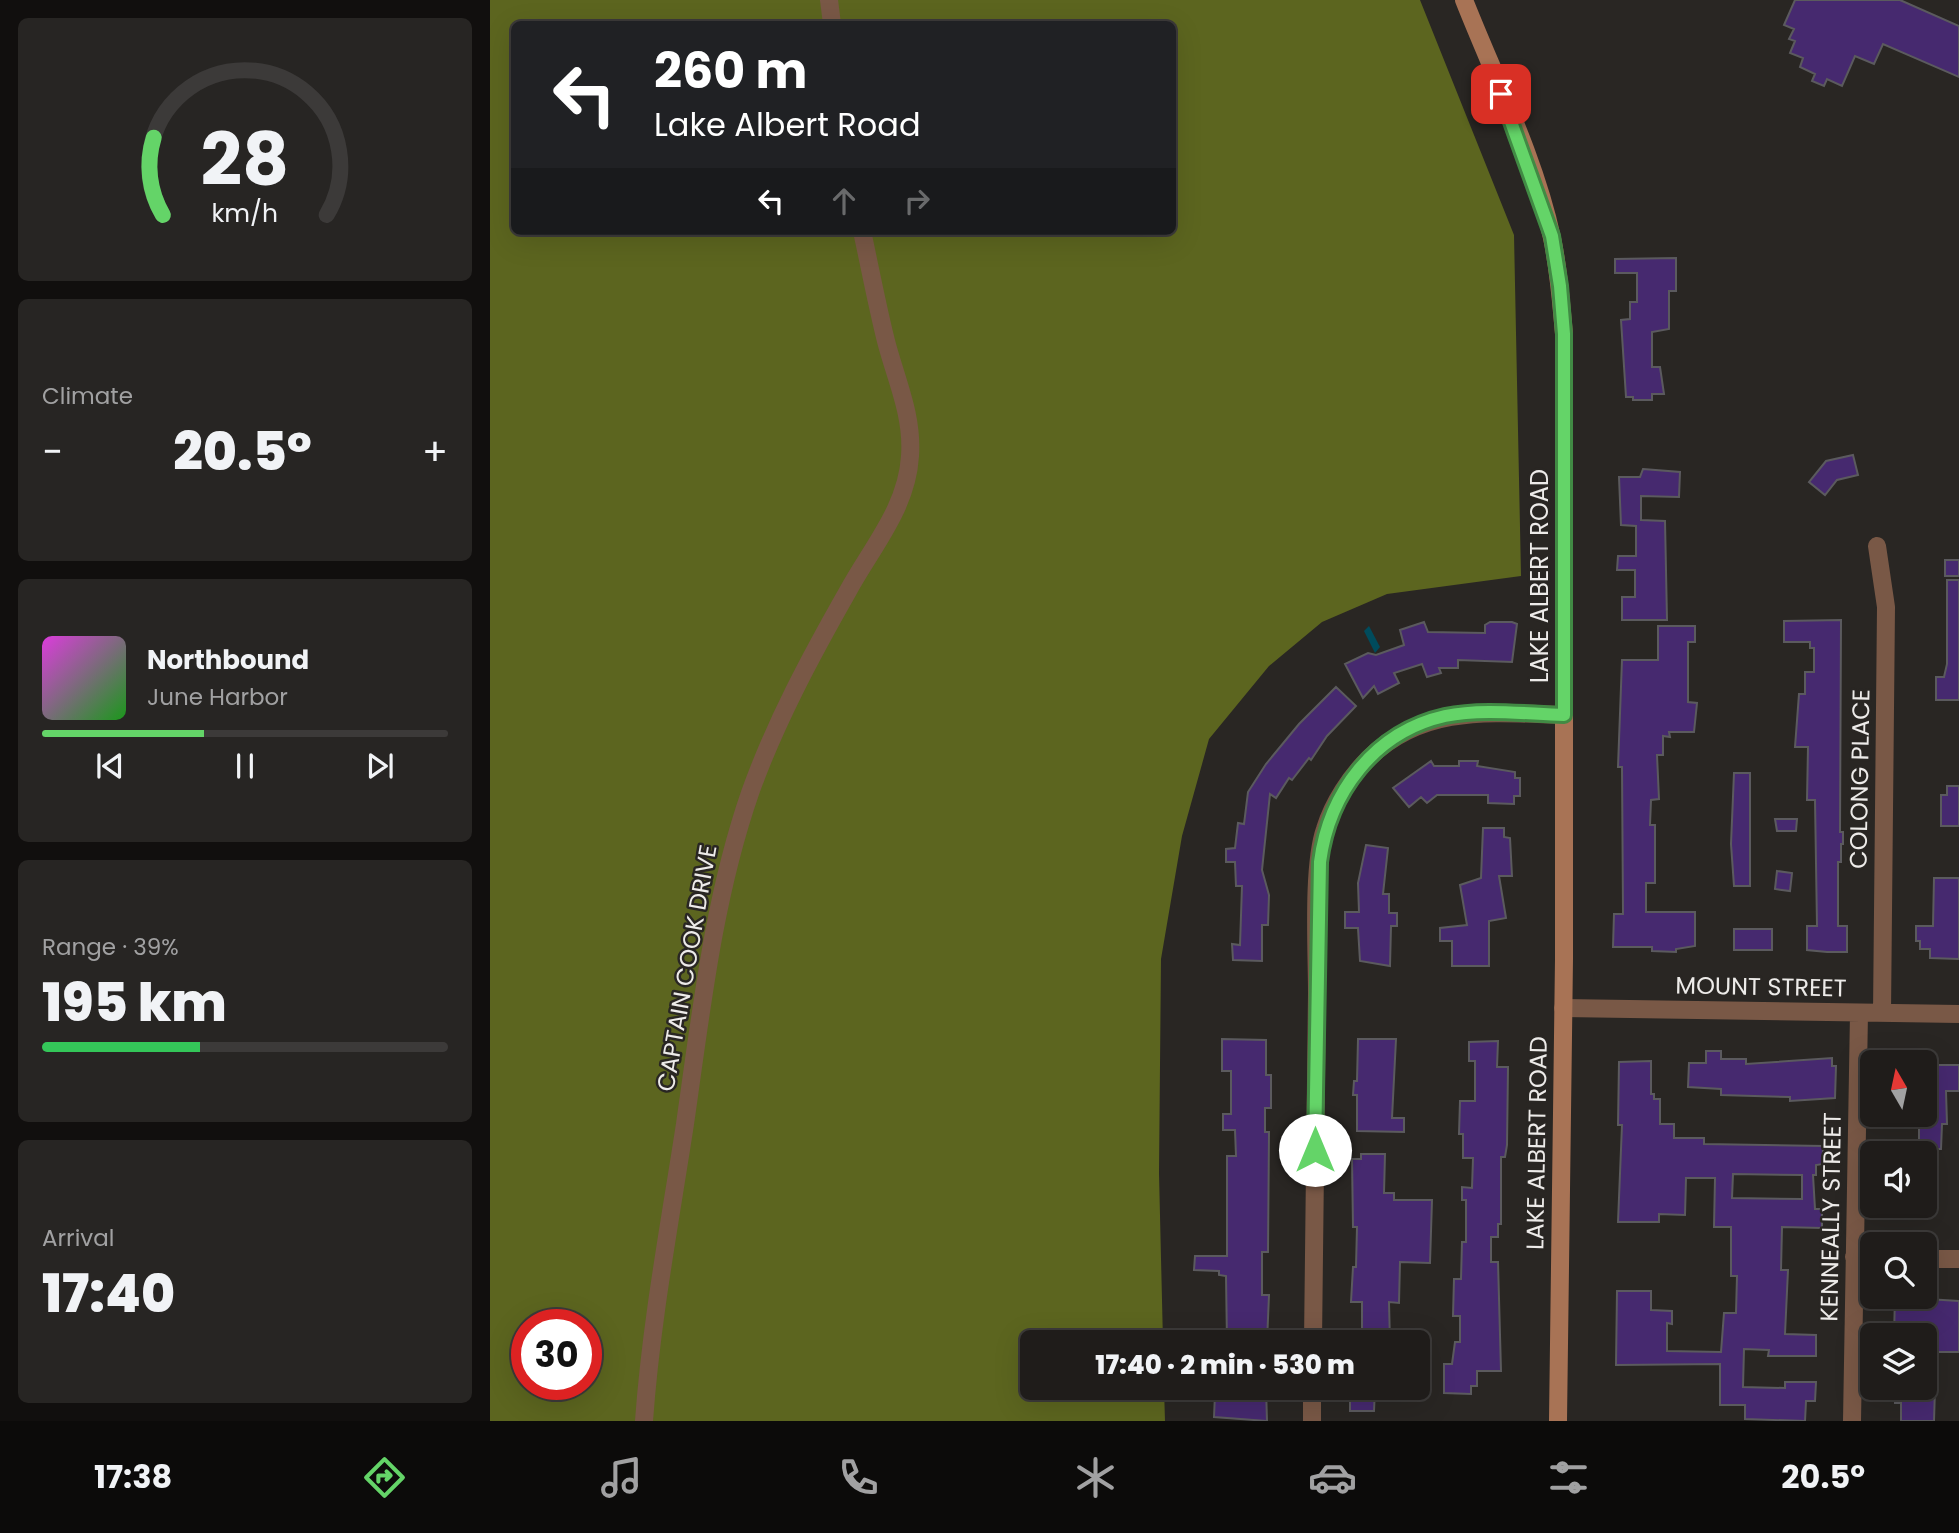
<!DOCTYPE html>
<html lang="en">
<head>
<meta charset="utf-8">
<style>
  :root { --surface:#1f1c1a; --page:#272523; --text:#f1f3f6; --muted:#a1a1a2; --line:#3c3a39; --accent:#64d468 }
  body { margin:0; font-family:Poppins,sans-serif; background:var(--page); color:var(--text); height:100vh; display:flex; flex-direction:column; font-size:26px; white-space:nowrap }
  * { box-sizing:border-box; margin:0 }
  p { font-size:23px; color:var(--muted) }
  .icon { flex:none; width:38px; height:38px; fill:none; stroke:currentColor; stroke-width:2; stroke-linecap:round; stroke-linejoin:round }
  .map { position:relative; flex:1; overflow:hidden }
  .drawer { display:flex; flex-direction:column; gap:18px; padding:18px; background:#110f0e; width:490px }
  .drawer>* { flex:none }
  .top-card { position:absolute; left:21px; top:21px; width:665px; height:214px; border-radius:10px; box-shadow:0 7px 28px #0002,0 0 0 2px var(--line); background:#202124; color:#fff; overflow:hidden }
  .needle { width:46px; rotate:351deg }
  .buttons { position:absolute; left:1370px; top:1050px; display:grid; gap:14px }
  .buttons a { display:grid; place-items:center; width:77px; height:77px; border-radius:10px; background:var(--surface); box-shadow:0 7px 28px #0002,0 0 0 2px var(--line); font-size:35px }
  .speed { position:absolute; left:21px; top:1309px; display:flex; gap:14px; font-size:35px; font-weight:700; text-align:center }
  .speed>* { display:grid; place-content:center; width:91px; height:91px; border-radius:50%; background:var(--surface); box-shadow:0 7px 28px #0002,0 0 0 2px var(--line); line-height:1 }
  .speed .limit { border:10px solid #d22; background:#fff; color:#111 }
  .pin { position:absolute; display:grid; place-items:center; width:60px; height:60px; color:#fff; margin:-30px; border-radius:14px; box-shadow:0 4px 10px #0006 }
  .me { position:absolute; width:77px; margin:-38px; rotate:0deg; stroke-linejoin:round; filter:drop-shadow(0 0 5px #0008) }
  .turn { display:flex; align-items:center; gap:24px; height:147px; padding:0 28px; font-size:32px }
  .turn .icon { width:91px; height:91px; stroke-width:2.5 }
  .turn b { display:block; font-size:49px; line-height:60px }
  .lanes { display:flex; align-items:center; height:66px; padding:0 28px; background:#0003; justify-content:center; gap:35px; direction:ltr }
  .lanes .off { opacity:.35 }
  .big { font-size:52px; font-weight:800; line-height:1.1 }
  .drawer .widget { flex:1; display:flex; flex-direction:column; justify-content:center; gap:10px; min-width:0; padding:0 24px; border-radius:10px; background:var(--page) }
  .drawer .dial { align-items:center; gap:0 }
  .dial svg { height:182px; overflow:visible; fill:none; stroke:var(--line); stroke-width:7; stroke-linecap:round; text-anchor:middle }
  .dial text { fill:var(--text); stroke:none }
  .song { display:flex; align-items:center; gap:21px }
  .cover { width:84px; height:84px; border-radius:10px; background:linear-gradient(135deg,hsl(300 70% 55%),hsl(120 70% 35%)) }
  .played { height:7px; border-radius:4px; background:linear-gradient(90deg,var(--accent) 40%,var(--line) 40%) }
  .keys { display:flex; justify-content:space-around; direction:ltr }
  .heat { display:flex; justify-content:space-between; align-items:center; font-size:38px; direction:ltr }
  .charge { height:10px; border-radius:5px; background:linear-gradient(90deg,#34c759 39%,var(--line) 0) }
  .trip { position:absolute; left:530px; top:1330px; width:410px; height:70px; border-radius:10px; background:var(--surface); box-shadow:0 7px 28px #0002,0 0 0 2px var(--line); font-weight:800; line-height:70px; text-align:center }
  .dock { display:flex; height:112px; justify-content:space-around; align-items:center; background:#0c0b0a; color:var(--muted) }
  .dock .icon { width:49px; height:49px }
  .dock .current { color:var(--accent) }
  .dock b { font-size:32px; color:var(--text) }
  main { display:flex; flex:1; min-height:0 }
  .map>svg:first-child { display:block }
  .forest { fill:#5c651f; fill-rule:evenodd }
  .water { fill:#004b5c }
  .building { fill:#46296f; stroke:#5b5a5e; stroke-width:2; fill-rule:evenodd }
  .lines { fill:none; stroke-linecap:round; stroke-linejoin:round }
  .minor { stroke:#795846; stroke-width:18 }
  .secondary { stroke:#a87355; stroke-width:18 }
  .route-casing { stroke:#418a44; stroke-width:18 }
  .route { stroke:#64d468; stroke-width:12 }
  .labels { text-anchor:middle; stroke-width:5; stroke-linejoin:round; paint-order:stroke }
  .street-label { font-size:24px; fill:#edebe9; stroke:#292623 }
</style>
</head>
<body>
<main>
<section class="drawer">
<div class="widget dial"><svg viewBox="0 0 100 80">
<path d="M14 69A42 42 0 1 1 86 69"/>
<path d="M14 69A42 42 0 0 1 10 35" stroke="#64d468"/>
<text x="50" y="56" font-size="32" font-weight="700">28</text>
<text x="50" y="72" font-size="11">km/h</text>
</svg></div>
<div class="widget"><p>Climate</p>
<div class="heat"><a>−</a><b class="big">20.5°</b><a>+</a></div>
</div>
<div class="widget">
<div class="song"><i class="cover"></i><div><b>Northbound</b><p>June Harbor</p></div></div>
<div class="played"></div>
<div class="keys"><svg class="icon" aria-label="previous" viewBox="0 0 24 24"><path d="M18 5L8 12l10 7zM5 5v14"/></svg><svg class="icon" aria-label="pause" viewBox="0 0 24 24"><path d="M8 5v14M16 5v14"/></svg><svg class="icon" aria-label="next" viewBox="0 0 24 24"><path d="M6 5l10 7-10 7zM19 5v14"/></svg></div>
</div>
<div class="widget"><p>Range · 39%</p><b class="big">195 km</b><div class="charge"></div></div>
<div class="widget"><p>Arrival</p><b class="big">17:40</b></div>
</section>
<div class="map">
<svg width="1469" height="1421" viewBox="0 0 1469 1421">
  <rect width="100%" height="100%" fill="#292623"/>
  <path class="forest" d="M 0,0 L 930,0 L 1024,235 L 1031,576 L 897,594 L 832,622 L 779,666 L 719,739 L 692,836 L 671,959 L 669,1173 L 673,1342 L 542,1342 L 542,1388 L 674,1388 L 675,1421 L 0,1421 ZM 24,24 L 682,24 L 682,231 L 24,231 ZM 37,1325 L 96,1325 L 96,1384 L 37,1384 Z"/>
  <path class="water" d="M 879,626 L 890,647 L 885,653 L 874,631 Z"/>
  <path class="building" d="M 1305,0 L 1410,0 L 1469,26 L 1469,77 L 1393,44 L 1384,64 L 1365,56 L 1352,86 L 1337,79 L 1334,86 L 1322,81 L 1325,74 L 1310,67 L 1313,58 L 1300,53 L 1305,41 L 1299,39 L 1304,29 L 1294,25 Z
    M 1186,258 L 1186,291 L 1179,291 L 1179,329 L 1162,332 L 1162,367 L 1170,367 L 1174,394 L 1162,394 L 1162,400 L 1143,400 L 1143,397 L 1136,397 L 1131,320 L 1140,319 L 1140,302 L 1147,302 L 1147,273 L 1125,273 L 1125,259 Z
    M 1363,455 L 1368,475 L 1347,480 L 1335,495 L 1319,482 L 1336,461 Z
    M 1153,469 L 1190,472 L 1189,497 L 1151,496 L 1151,520 L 1175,521 L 1177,620 L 1132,620 L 1132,597 L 1145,597 L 1145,570 L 1127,570 L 1128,556 L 1146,556 L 1146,526 L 1131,525 L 1129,477 L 1150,477 Z
    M 1455,560 L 1469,560 L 1469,576 L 1455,576 Z
    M 1457,580 L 1469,580 L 1469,700 L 1446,700 L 1446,677 L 1454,677 L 1457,664 Z
    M 1351,620 L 1350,832 L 1353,832 L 1353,844 L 1351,844 L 1351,862 L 1348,862 L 1348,926 L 1357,926 L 1357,952 L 1337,952 L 1317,950 L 1317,926 L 1327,926 L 1325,800 L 1317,800 L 1318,747 L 1305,747 L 1309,694 L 1315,694 L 1315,672 L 1324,672 L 1324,648 L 1320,648 L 1320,642 L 1294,642 L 1294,621 Z
    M 934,622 L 938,632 L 995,633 L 995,625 L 1000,622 L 1022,622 L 1027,624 L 1022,662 L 968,660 L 968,668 L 949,668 L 951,673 L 937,677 L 932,664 L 904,673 L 909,683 L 888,694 L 884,686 L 873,698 L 855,664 L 878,653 L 886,655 L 914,645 L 910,630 Z
    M 1168,626 L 1205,626 L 1205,642 L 1198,642 L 1198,702 L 1207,703 L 1204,732 L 1179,732 L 1180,737 L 1173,736 L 1173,755 L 1167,755 L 1169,799 L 1161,800 L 1160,825 L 1165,825 L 1165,883 L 1156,883 L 1156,912 L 1205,912 L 1205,946 L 1186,949 L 1186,952 L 1162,951 L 1162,947 L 1123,947 L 1124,914 L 1133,914 L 1132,767 L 1128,767 L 1132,660 L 1168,660 Z
    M 846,687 L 866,706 L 837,736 L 821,760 L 819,758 L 802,780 L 799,778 L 786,798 L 780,794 L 772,870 L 779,895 L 778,925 L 772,925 L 772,961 L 743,960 L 742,944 L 750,945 L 752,886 L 746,886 L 745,862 L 736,862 L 736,849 L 745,848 L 748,823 L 754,824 L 758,792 L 776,764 L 809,724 Z
    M 941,761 L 944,766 L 969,766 L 969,761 L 988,761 L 987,766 L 1025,772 L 1025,778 L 1030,778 L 1030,796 L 1024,796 L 1024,804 L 998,803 L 998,795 L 947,795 L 937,803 L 931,797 L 919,807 L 903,788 Z
    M 1244,773 L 1260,773 L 1260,886 L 1244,886 L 1241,844 Z
    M 1457,786 L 1469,786 L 1469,826 L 1451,826 L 1451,795 L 1457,795 Z
    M 1285,819 L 1307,819 L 1306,831 L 1287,831 Z
    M 993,828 L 1014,828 L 1014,837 L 1020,838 L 1022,876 L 1009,876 L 1016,918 L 999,921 L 999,966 L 962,966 L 962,941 L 950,941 L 950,928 L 977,925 L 970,885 L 991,878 Z
    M 876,845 L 898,848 L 893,894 L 899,894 L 899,913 L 907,913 L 907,926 L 901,926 L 900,966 L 870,961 L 868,928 L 855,928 L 855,912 L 869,912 L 868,883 Z
    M 1287,871 L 1302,873 L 1300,891 L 1285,889 Z
    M 1444,878 L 1469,878 L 1469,959 L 1440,958 L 1440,949 L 1430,949 L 1430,941 L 1426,941 L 1426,926 L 1443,926 Z
    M 1244,929 L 1282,929 L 1282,950 L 1244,950 Z
    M 732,1039 L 776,1040 L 776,1075 L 781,1075 L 781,1108 L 775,1108 L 775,1132 L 779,1132 L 778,1252 L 772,1252 L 772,1295 L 779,1295 L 777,1342 L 737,1342 L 736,1276 L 729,1275 L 729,1271 L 704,1270 L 705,1256 L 737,1256 L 737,1156 L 746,1156 L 745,1130 L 733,1130 L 733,1114 L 741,1114 L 741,1071 L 732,1071 Z
    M 868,1039 L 906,1039 L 902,1118 L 914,1118 L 914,1132 L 867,1131 L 867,1095 L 863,1095 L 864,1081 L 867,1081 Z
    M 1008,1041 L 1007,1067 L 1018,1067 L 1017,1145 L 1015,1157 L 1011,1157 L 1011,1224 L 1008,1224 L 1008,1237 L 1001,1237 L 1001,1262 L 1008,1262 L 1011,1371 L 987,1371 L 987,1386 L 981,1386 L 981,1394 L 954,1393 L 954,1364 L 962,1364 L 965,1342 L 970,1342 L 970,1316 L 963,1316 L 964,1279 L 971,1279 L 972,1242 L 976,1242 L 976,1200 L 972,1200 L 972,1187 L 982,1188 L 983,1158 L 973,1158 L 973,1134 L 969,1134 L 970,1101 L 985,1101 L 985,1061 L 979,1061 L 979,1042 Z
    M 1216,1051 L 1231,1051 L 1231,1059 L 1256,1059 L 1256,1064 L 1342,1058 L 1342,1066 L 1346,1066 L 1345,1098 L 1300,1101 L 1300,1097 L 1231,1095 L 1231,1089 L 1198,1087 L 1199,1063 L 1216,1063 Z
    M 1161,1061 L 1161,1094 L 1164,1094 L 1164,1099 L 1170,1099 L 1170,1124 L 1184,1124 L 1184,1138 L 1214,1138 L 1214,1144 L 1333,1146 L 1333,1164 L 1326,1165 L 1326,1175 L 1323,1175 L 1325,1209 L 1332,1209 L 1332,1228 L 1292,1227 L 1291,1270 L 1298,1270 L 1295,1334 L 1326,1335 L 1326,1356 L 1278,1356 L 1279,1350 L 1254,1349 L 1253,1387 L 1295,1388 L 1295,1382 L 1326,1382 L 1325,1401 L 1316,1401 L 1315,1421 L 1255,1419 L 1255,1405 L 1230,1405 L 1230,1364 L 1126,1365 L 1127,1291 L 1161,1291 L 1161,1310 L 1182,1311 L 1182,1324 L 1177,1323 L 1177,1351 L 1231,1352 L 1234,1313 L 1246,1313 L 1247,1276 L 1241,1276 L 1241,1227 L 1224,1227 L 1225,1178 L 1196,1178 L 1195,1215 L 1169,1214 L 1169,1222 L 1128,1222 L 1132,1125 L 1128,1125 L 1129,1062 ZM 1243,1174 L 1312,1175 L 1312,1199 L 1242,1198 Z
    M 1435,1065 L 1469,1065 L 1469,1091 L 1456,1091 L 1457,1124 L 1452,1124 L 1451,1149 L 1429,1149 L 1429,1128 L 1402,1128 L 1403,1115 L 1435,1115 Z
    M 871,1154 L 895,1154 L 894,1193 L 904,1193 L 904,1200 L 942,1200 L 940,1263 L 910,1262 L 909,1303 L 899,1302 L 900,1342 L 872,1341 L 872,1302 L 861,1302 L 863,1267 L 866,1267 L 867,1227 L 863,1227 L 862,1159 L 871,1159 Z
    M 1419,1206 L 1437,1206 L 1437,1219 L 1419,1219 Z
    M 1405,1297 L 1469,1301 L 1469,1352 L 1438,1352 L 1438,1335 L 1404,1335 Z
    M 731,1388 L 776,1388 L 777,1421 L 724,1417 L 725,1394 L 731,1393 Z
    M 860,1388 L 885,1388 L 884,1411 L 860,1411 Z
    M 1405,1388 L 1445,1388 L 1444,1421 L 1411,1421 L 1411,1403 L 1405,1403 Z"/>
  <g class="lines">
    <path class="minor" d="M 339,0 L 342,24
      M 1387,546 L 1396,607 L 1392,1013
      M 1073,1008 L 1469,1014
      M 1364,1257 L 1382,1257
      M 1435,1259 L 1469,1259
      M 823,1342 C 824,1226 826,1109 827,993 C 827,951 822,866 835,829 C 843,803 860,777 879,758 C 934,704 1004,713 1074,715
      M 154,1421 C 161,1322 180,1222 195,1124 C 211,1013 223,900 260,793 C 285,723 321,656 358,591 C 382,547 417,508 420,456 C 423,415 406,380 396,341 C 387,305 380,268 372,231
      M 822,1421 L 822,1388
      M 1362,1421 L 1369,1013"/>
    <path class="secondary" d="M 974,0 C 1004,76 1045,158 1062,238 C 1069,270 1071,302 1074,334 L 1074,959 L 1068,1421"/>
  </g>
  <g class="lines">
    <defs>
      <path id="route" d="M 825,1150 L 830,862 C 839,793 884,732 955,716 C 993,708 1036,714 1074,715 L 1074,334 L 1070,286 L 1062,236 L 1011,94"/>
    </defs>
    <use href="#route" class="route-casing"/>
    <use href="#route" class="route"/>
  </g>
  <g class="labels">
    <g class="street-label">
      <text transform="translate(1050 576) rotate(-90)" y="8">LAKE ALBERT ROAD</text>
      <text transform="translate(1370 779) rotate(-89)" y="8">COLONG PLACE</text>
      <text transform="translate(197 968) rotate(-80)" y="8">CAPTAIN COOK DRIVE</text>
      <text transform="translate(1271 987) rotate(1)" y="8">MOUNT STREET</text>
      <text transform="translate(1047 1143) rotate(-89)" y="8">LAKE ALBERT ROAD</text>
      <text transform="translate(1341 1217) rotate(-89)" y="8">KENNEALLY STREET</text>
    </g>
  </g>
</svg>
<div class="buttons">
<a><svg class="needle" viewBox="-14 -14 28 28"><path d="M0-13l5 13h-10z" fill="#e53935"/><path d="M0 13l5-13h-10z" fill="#a1a1a2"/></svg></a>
<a><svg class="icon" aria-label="sound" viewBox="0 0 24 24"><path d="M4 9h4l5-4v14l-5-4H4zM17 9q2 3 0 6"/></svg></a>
<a><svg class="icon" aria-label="search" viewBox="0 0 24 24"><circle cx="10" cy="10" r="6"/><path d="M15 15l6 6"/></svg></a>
<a><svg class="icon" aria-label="layers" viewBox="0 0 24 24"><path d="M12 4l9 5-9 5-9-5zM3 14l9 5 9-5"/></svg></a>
</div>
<div class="speed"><div class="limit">30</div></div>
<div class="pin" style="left:1011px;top:94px;background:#d93025"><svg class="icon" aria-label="arrive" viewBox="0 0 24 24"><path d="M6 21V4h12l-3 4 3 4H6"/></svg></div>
<svg class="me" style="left:825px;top:1150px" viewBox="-20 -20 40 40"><circle r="19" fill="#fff"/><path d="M0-13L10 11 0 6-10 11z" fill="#64d468"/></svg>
<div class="trip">17:40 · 2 min · 530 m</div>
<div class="top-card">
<div class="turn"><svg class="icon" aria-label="left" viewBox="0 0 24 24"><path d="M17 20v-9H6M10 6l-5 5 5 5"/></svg><div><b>260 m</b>Lake Albert Road</div></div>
<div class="lanes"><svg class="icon" aria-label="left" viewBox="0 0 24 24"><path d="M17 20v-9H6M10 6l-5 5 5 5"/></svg><svg class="icon off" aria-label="ahead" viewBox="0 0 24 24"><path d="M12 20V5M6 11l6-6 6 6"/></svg><svg class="icon off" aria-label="right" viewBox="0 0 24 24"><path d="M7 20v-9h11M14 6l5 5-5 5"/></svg></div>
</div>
</div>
</main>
<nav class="dock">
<b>17:38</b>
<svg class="icon current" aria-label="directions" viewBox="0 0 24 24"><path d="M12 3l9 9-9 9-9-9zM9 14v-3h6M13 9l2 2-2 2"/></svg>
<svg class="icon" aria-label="music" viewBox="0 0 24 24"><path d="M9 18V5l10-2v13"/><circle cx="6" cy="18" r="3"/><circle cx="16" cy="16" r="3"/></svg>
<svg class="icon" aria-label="phone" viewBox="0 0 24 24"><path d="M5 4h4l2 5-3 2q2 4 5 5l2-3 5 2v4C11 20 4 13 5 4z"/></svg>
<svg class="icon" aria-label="climate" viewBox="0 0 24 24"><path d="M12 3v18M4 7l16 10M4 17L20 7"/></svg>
<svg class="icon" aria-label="car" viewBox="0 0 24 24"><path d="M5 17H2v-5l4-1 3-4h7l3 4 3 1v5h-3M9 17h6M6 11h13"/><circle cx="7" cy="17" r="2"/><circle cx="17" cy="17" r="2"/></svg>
<svg class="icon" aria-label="filters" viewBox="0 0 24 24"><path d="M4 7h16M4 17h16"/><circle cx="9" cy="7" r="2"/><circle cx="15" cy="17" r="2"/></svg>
<b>20.5°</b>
</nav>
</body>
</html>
